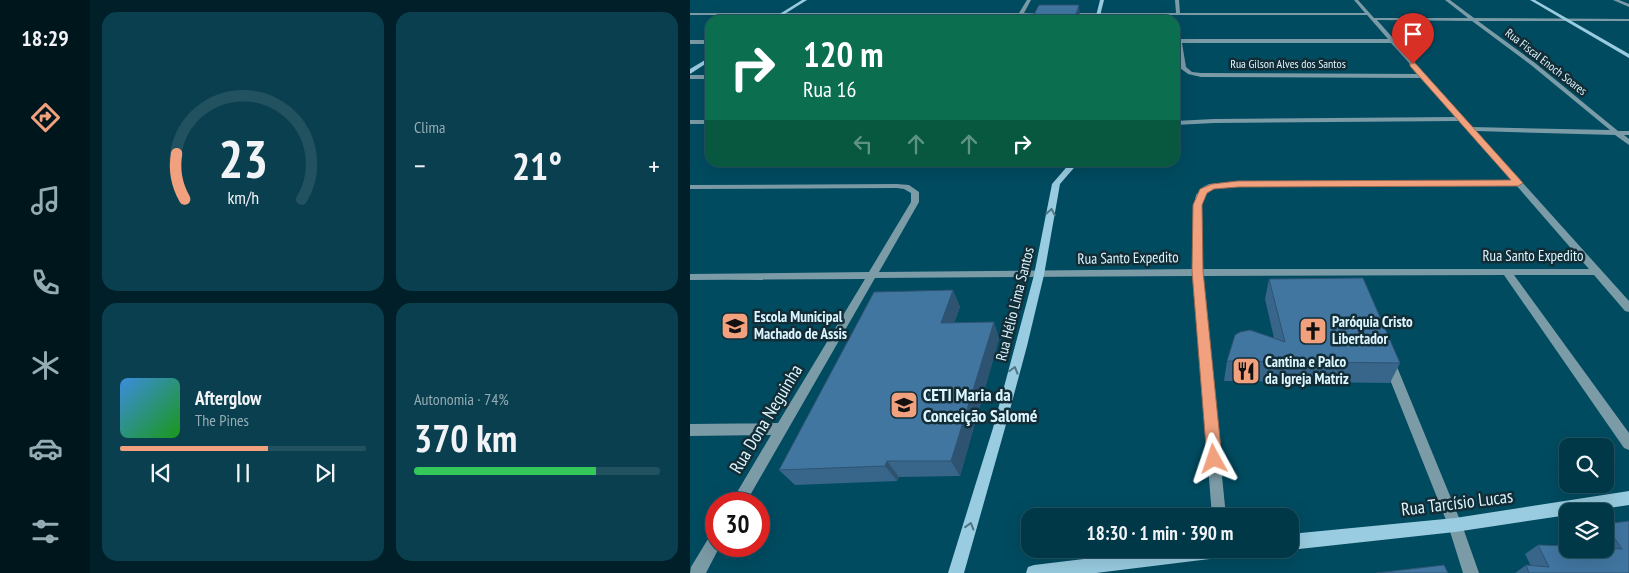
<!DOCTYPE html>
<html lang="pt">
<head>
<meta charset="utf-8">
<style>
  :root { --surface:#003848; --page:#0a3f4f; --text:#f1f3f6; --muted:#95acb4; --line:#225260; --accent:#f1a17d }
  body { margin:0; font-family:"PT Sans Narrow",sans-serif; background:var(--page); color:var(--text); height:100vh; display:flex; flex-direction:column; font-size:19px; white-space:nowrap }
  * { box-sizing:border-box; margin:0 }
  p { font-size:16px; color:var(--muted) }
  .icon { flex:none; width:28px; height:28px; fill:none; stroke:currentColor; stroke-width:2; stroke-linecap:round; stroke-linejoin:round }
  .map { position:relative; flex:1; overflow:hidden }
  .sheet { display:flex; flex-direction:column; gap:12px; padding:12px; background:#001f28; width:600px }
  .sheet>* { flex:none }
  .banner { position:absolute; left:15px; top:15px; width:475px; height:152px; border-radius:15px; box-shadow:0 5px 20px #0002,0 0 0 1px var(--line); background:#0b6e4f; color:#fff; overflow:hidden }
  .buttons { position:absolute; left:869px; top:438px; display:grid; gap:10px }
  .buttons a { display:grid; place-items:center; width:55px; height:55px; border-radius:10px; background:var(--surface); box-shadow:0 5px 20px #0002,0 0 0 1px var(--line); font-size:25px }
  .speed { position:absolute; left:15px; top:492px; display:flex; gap:10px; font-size:25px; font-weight:700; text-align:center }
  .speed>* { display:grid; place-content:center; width:65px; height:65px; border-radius:50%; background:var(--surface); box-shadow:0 5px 20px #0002,0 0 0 1px var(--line); line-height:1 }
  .speed .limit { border:8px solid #d22; background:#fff; color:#111 }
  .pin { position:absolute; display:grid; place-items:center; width:42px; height:42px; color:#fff; margin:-51px -21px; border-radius:50% 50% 50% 0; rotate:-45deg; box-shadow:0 0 5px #0007 }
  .pin .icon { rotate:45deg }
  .me { position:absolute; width:55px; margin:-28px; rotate:355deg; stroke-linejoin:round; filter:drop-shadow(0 0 4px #0008) }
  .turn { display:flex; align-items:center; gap:18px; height:105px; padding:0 15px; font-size:22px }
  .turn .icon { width:65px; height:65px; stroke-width:2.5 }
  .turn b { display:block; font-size:35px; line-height:42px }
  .lanes { display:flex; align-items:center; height:48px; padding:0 15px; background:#0003; justify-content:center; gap:25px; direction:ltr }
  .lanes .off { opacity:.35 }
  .big { font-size:38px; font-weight:700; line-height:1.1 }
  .sheet .widget { flex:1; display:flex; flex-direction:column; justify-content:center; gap:8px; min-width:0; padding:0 18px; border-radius:15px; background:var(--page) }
  .sheet .dial { align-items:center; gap:0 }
  .dial svg { height:130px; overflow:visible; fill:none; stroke:var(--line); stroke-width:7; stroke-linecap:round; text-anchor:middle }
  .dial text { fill:var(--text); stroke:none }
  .song { display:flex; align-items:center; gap:15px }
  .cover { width:60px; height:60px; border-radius:8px; background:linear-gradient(135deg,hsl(210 70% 55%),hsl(120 70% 35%)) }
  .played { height:5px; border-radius:2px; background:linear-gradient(90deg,var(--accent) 60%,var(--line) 60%) }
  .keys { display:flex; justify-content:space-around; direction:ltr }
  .heat { display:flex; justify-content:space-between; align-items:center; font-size:28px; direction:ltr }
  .charge { height:8px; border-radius:4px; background:linear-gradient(90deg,#34c759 74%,var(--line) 0) }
  .sheet .tiles { flex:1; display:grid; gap:12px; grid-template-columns:repeat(2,1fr) }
  .trip { position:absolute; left:331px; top:508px; width:278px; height:50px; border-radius:15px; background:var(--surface); box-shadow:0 5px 20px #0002,0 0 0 1px var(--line); font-weight:700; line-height:50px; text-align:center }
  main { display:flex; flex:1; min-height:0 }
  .tabs { display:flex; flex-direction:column; width:90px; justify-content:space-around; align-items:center; background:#00161d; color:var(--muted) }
  .tabs .icon { width:35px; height:35px }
  .tabs .on { color:var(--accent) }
  .tabs b { font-size:22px; color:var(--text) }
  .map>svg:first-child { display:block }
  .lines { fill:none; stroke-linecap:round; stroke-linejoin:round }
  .street { fill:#7b9ba7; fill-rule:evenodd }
  .secondary { fill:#99cce0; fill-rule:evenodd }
  .wall { fill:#38658a }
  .shaded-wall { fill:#2e5371 }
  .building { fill:#4176a1; stroke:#2e5371 }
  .oneway { stroke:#4f7583 }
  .route { fill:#f1a17d; stroke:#9d6951 }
  .labels { text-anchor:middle; stroke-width:5; stroke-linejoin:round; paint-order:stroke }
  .far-street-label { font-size:12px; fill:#dcf5ff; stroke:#132d37 }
  .street-label { font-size:15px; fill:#dcf5ff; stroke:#132d37 }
  .poi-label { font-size:15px; font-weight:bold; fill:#dcf5ff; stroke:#132d37; text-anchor:start }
  .near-poi-label { font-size:18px; font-weight:bold; fill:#dcf5ff; stroke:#132d37; text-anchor:start }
  .near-street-label { font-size:18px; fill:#dcf5ff; stroke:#132d37 }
</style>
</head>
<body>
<main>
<nav class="tabs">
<b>18:29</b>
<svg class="icon on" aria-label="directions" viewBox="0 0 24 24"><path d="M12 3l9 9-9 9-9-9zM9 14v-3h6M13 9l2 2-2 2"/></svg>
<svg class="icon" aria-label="music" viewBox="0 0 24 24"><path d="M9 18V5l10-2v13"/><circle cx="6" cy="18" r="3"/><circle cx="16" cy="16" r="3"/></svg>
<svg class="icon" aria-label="phone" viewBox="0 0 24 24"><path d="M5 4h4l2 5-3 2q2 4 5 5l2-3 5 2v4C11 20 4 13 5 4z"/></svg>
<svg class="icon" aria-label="climate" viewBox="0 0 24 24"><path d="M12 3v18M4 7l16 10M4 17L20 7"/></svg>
<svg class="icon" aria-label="car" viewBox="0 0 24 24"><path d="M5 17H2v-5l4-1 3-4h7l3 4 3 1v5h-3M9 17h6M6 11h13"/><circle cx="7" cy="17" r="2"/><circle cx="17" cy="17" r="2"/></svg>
<svg class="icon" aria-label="filters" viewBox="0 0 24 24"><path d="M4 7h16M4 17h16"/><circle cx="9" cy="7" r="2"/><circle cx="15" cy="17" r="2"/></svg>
</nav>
<section class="sheet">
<div class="tiles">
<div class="widget dial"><svg viewBox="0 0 100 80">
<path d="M14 69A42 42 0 1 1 86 69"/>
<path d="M14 69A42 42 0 0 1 9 41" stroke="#f1a17d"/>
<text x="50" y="56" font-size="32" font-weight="700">23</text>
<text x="50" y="72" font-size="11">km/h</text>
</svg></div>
<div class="widget"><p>Clima</p>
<div class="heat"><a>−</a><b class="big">21°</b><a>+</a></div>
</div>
<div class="widget">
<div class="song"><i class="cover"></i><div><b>Afterglow</b><p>The Pines</p></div></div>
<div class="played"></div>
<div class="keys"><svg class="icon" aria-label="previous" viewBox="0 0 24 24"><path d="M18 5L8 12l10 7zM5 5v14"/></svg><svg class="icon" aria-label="pause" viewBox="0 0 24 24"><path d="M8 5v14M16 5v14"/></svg><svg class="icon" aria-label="next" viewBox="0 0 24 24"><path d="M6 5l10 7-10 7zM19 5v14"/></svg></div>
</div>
<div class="widget"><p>Autonomia · 74%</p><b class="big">370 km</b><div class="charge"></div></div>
</div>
</section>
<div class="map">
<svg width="939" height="573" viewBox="0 0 939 573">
  <rect width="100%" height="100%" fill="#004b60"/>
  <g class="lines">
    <path class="street" d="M 337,0 L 341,0 L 334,13 L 358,14 L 356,15 L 332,15 L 330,20 L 326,19 L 328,15 L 0,15 L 0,13 L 329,13 Z
      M 485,0 L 489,0 L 490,13 L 675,13 L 664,0 L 668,0 L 684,18 L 778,18 L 755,0 L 760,0 L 784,18 L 939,19 L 939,21 L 788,21 L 845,63 L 928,131 L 939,131 L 939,135 L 934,135 L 939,139 L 939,145 L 925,135 L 786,131 L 939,301 L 939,312 L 935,311 L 904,275 L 824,275 L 939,433 L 939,450 L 934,448 L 814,275 L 512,276 L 536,516 L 522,516 L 503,276 L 185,278 L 55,504 L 40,504 L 81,435 L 0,436 L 0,424 L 88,423 L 175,279 L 0,280 L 0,274 L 179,272 L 221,202 L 221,193 L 214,189 L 207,188 L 0,189 L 0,185 L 207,184 L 219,185 L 229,192 L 229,202 L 189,272 L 502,269 L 504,205 L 506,195 L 513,187 L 519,184 L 548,182 L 822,181 L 769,121 L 524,123 L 485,125 L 485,121 L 524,119 L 766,117 L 732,78 L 511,77 L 498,74 L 490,68 L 485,39 L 698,39 L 677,15 L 376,15 L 374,14 L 376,13 L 486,13 ZM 687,20 L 782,21 L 841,65 L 920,130 L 782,127 ZM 492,43 L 701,43 L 729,74 L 511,73 L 502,72 L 496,67 ZM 826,185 L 899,269 L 512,269 L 512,205 L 514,196 L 524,188 L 548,186 Z
      M 923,0 L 929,0 L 939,4 L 939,7 Z
      M 0,40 L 20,40 L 20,44 L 0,44 Z
      M 0,75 L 20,75 L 20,79 L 0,79 Z
      M 0,120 L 20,120 L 20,124 L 0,124 Z
      M 699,357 L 703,359 L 705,362 L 772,525 L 789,573 L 773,573 L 758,525 L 693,362 L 695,359 Z
      M 26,532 L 26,546 L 30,546 L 16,573 L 0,573 L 1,567 L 21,534 Z"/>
    <path class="secondary" d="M 112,0 L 117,0 L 85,20 L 80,20 Z
      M 410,0 L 414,0 L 409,20 L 405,20 Z
      M 840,0 L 845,0 L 939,54 L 939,58 Z
      M 20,57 L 20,61 L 0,74 L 0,69 Z
      M 381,162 L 389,162 L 370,184 L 354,275 L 337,346 L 315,428 L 274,573 L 258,573 L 303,428 L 325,346 L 344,275 L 362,184 Z
      M 939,491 L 939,505 L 899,511 L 878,511 L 878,515 L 765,532 L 600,550 L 598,549 L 600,549 L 600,534 L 765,518 Z
      M 477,549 L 544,549 L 541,554 L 536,557 L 406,573 L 336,573 L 338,567 L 344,565 Z"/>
  </g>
  <path class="wall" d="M 579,279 L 710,363 L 700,383 L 534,381 L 537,361 L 584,338 L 575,299 Z
    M 263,290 L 270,307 L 264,323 L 304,322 L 309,339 L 270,476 L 209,477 L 207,481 L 105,485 L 89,470 Z
    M 939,521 L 939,573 L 825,573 L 836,565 L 841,566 L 835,554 L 848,545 L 915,549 L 915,524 Z"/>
  <path class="shaded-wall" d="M 389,5 L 390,17 L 389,20 L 384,20 Z
    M 263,290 L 270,307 L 258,340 L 251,323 Z
    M 304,322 L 309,339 L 270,476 L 261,461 Z
    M 197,461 L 209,477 L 207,481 L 195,466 Z"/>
  <path class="building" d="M 349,5 L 389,5 L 384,20 L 341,20 Z
    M 673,278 L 710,363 L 537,361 L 545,335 L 550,332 L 560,330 L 595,342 L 579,279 Z
    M 263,290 L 251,323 L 304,322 L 261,461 L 197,461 L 195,466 L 89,470 L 184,292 Z
    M 939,521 L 939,573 L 839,573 L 836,565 L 859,567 L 848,545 L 878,546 L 878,549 L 915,549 L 915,548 L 932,549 L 915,524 Z
    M 754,565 L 758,573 L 686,573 Z"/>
  <defs><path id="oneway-chevron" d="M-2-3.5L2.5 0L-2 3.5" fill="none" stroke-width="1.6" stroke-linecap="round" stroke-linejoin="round" transform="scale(1.25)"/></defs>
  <g class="oneway">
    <use href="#oneway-chevron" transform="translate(361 212) rotate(-80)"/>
    <use href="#oneway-chevron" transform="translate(324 370) rotate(-74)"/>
    <use href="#oneway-chevron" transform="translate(280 526) rotate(-73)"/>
  </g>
  <path class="route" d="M 720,63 L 725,63 L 833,183 L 828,186 L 548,187 L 524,189 L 517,193 L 512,205 L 513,271 L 532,459 L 530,464 L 524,466 L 519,464 L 517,459 L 502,271 L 503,205 L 510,189 L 522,184 L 548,181 L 821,180 L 720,66 Z"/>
  <defs>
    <symbol id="school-square" viewBox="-11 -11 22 22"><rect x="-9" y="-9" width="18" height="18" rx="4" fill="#f1a17d" stroke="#132d37"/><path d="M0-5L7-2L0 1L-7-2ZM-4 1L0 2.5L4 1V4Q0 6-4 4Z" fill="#111"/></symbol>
    <symbol id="church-square" viewBox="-11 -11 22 22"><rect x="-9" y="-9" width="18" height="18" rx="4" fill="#f1a17d" stroke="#132d37"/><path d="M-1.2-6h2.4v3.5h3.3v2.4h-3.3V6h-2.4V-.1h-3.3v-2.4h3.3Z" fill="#111"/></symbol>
    <symbol id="restaurant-square" viewBox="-11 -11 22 22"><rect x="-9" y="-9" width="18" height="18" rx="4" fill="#f1a17d" stroke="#132d37"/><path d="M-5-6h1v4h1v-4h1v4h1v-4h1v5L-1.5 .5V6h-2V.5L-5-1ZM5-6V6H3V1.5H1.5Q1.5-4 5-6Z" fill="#111"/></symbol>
  </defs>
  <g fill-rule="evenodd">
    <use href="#school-square" x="29" y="310" width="32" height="32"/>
    <use href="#church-square" x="607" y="315" width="32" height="32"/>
    <use href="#restaurant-square" x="540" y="355" width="32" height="32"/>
    <use href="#school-square" x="198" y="389" width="32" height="32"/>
  </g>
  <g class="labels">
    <g class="far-street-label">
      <text transform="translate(856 62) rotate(38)" y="4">Rua Fiscal Enoch Soares</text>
      <text x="598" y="68">Rua Gilson Alves dos Santos</text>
    </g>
    <g class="street-label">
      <text x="843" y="261">Rua Santo Expedito</text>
      <text transform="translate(438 258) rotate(-1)" y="5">Rua Santo Expedito</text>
      <text transform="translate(325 304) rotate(-76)" y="5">Rua Hélio Lima Santos</text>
    </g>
    <g class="poi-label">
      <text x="64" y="322">Escola Municipal<tspan x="64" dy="17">Machado de Assis</tspan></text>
      <text x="642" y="327">Paróquia Cristo<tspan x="642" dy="17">Libertador</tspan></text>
      <text x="575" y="367">Cantina e Palco<tspan x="575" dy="17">da Igreja Matriz</tspan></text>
    </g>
    <g class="near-poi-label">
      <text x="233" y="401">CETI Maria da<tspan x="233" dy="21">Conceição Salomé</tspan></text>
    </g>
    <g class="near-street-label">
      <text transform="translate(76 419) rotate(-59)" y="6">Rua Dona Neguinha</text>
      <text transform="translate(767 503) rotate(-7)" y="6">Rua Tarcísio Lucas</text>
    </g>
  </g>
</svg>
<div class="buttons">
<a><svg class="icon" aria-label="search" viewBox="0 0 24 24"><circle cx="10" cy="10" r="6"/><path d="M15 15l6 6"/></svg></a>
<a><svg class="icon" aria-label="layers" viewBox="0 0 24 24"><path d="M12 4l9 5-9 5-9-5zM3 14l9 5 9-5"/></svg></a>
</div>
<div class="speed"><div class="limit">30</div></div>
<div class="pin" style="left:723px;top:64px;background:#d93025"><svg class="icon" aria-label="arrive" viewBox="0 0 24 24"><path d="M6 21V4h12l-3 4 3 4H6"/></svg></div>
<svg class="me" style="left:524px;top:459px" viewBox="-20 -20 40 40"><path d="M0-17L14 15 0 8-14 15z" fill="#f1a17d" stroke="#fff" stroke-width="4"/></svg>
<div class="trip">18:30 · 1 min · 390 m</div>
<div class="banner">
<div class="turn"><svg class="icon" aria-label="right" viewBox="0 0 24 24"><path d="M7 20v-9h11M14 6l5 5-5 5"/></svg><div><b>120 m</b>Rua 16</div></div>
<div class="lanes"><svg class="icon off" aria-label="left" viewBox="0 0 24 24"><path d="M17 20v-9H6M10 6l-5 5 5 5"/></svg><svg class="icon off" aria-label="ahead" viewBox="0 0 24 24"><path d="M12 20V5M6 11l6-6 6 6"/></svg><svg class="icon off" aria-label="ahead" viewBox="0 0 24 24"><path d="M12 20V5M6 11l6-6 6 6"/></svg><svg class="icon" aria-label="right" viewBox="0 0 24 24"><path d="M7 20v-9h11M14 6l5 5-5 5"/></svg></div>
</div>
</div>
</main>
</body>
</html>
